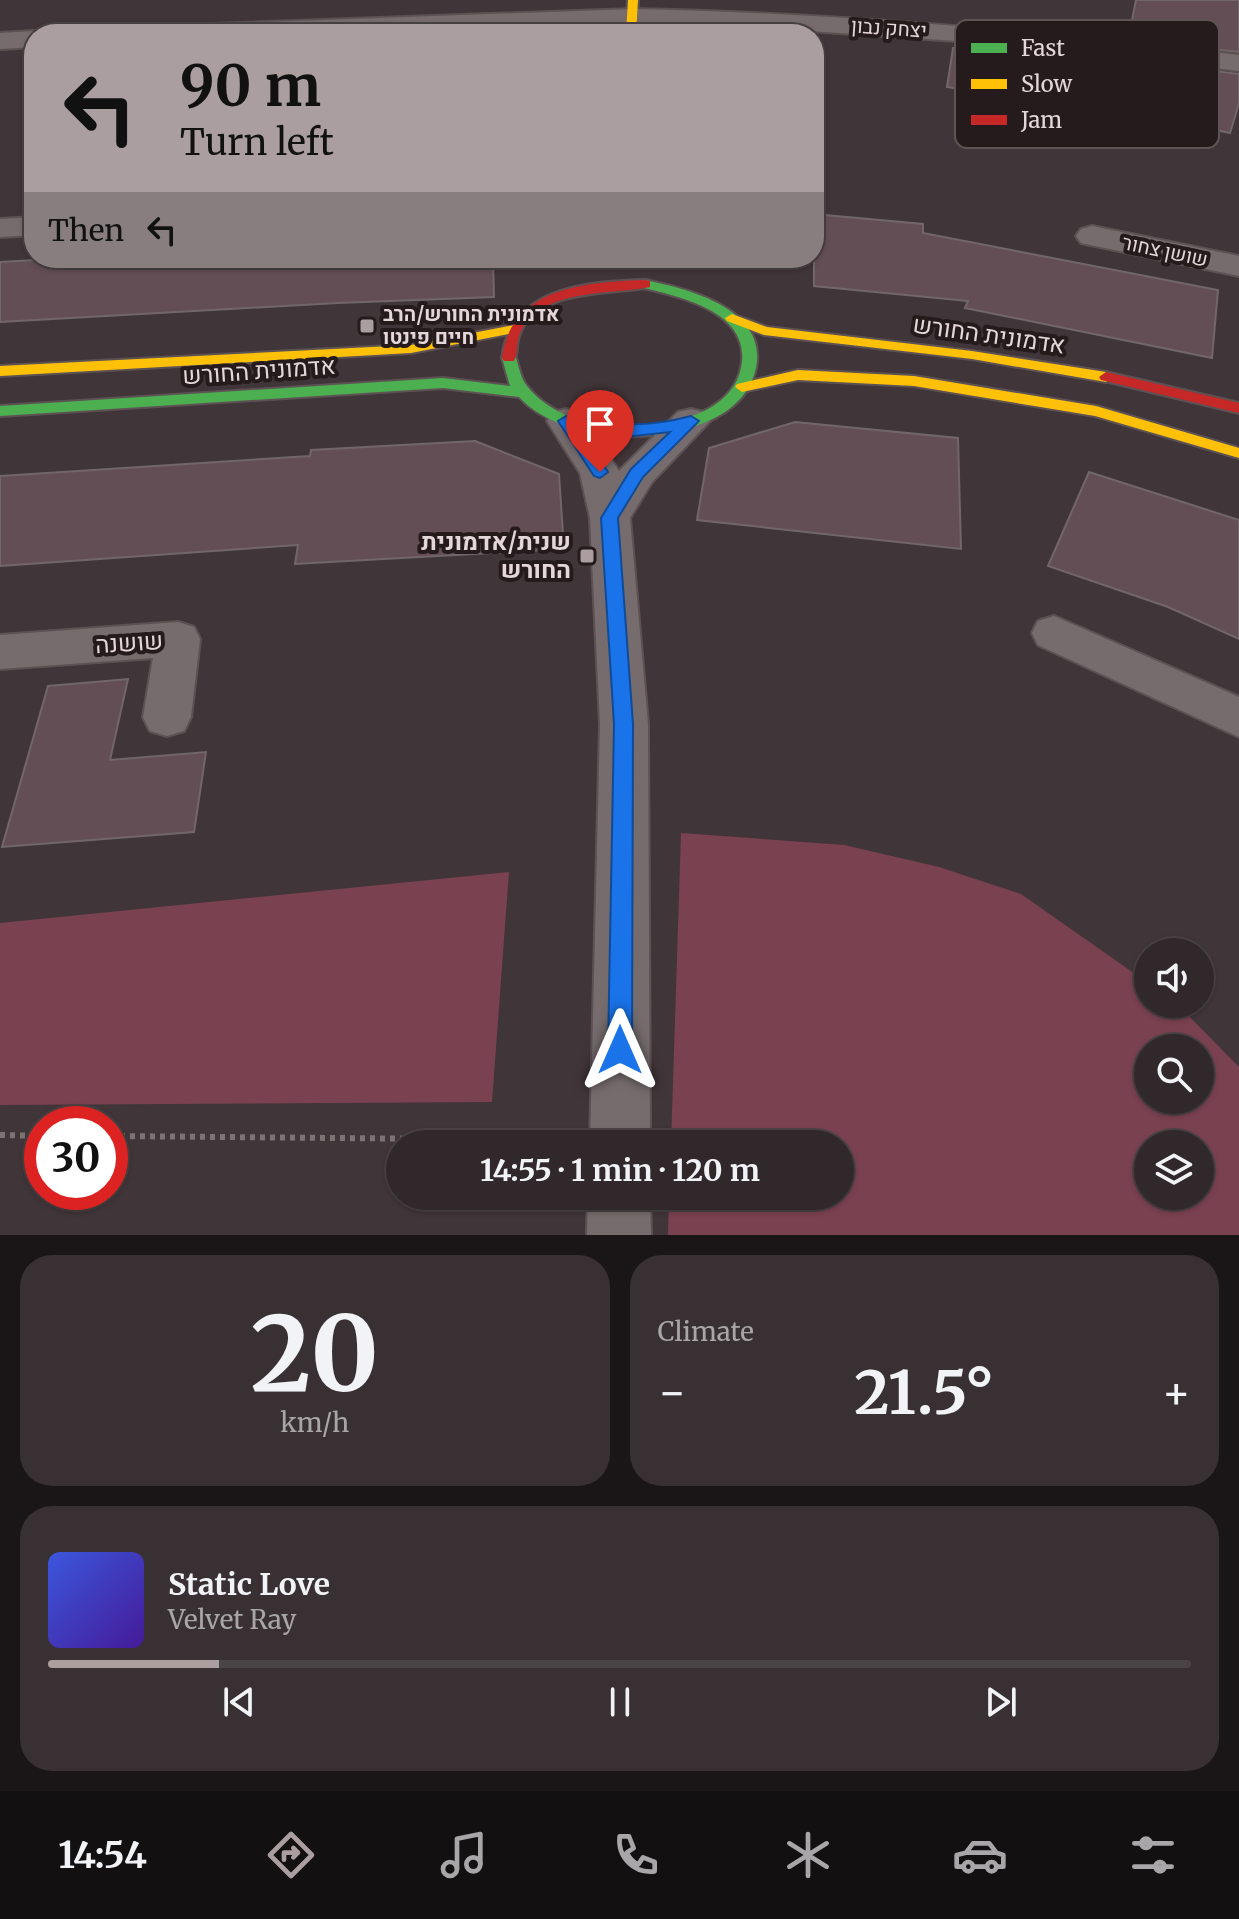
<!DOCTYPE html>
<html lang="en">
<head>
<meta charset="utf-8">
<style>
  :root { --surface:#30282a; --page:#383032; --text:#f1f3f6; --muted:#a8a6a8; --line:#4b4447; --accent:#ab9ea1 }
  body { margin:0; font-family:Merriweather,Heebo,serif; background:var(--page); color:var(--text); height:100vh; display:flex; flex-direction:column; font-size:30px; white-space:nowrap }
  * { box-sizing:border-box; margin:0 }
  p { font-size:26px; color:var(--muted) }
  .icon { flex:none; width:44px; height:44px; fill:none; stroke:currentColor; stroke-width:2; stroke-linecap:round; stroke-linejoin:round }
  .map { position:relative; height:1235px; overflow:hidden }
  .sheet { display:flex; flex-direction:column; gap:20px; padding:20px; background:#1a1617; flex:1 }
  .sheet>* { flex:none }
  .hud { position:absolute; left:24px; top:24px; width:800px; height:244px; border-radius:32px; box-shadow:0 2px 6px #0004,0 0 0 2px var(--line); background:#ab9ea1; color:#111; overflow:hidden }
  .controls { position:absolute; left:1134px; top:938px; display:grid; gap:16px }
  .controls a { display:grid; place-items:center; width:80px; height:80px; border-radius:50%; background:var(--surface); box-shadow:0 2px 6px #0004,0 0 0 2px var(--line); font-size:40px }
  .speed { position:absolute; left:24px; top:1106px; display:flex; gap:16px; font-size:40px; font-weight:700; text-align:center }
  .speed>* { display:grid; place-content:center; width:104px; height:104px; border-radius:50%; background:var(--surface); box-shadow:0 2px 6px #0004,0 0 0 2px var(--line); line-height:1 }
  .speed .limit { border:12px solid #d22; background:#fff; color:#111 }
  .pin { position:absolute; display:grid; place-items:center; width:68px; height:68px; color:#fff; margin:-82px -34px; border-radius:50% 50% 50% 0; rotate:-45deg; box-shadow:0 0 8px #0007 }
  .pin .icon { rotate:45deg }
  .me { position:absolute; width:88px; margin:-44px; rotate:0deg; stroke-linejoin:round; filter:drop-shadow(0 0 6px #0008) }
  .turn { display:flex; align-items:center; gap:28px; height:168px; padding:0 24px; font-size:36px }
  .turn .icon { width:104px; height:104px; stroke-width:2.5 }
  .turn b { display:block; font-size:56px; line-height:68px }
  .then { display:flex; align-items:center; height:76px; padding:0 24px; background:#0003; gap:16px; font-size:30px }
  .big { font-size:60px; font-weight:700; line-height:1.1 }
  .sheet .tile { flex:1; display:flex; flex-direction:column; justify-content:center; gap:12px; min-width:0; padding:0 28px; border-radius:32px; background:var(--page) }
  .sheet .dial { align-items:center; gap:0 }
  .dial b { font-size:104px; line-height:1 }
  .song { display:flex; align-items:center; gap:24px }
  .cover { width:96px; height:96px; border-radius:12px; background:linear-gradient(135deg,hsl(230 70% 55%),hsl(260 70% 35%)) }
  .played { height:8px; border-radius:4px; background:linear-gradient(90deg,var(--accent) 15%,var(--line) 15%) }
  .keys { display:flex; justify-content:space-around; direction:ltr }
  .heat { display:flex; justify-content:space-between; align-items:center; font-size:44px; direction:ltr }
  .sheet .tiles { flex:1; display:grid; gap:20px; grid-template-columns:1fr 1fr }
  .tile:last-child { grid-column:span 2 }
  .trip { position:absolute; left:386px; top:1130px; width:468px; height:80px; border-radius:40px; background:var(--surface); box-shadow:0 2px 6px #0004,0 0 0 2px var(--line); font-weight:700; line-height:80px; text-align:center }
  .tabs { display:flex; height:128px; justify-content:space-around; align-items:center; background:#131011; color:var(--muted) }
  .tabs .icon { width:56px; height:56px }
  .tabs .on { color:var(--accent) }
  .tabs b { font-size:36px; color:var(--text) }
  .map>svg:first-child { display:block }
  .green { fill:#7a4151; fill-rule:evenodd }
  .building { fill:#644e55; stroke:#71676a; stroke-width:2 }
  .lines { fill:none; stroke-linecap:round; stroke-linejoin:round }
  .street-casing { stroke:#5c5254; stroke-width:4 }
  .fast-casing { stroke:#5c5254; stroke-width:4 }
  .slow-casing { stroke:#5c5254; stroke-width:4 }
  .jam-casing { stroke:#5c5254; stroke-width:4 }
  .path { stroke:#7c7375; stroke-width:6; stroke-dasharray:5 5; stroke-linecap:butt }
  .street { fill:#766c6e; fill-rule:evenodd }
  .fast { fill:#4caf50; fill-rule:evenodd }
  .slow { fill:#ffc107; fill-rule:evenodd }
  .jam { fill:#c62828; fill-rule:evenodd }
  .route { fill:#1a73e8; stroke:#114b97; stroke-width:2 }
  .poi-dot { fill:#ab9ea1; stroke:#251b1d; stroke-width:3 }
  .labels { text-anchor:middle; stroke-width:8; stroke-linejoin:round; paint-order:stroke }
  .far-street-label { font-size:20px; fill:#e4d6d9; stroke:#251b1d }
  .far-poi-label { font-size:20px; font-weight:bold; fill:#e4d6d9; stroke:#251b1d; text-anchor:start }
  .street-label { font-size:24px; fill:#e4d6d9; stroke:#251b1d }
  .poi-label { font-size:24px; font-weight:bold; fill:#e4d6d9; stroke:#251b1d; text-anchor:end }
  .key { fill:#251b1d; stroke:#5e5355; stroke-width:2 }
  .key-label { font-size:22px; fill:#e4d6d9 }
</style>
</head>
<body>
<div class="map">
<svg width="1239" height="1235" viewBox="0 0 1239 1235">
  <rect width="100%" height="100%" fill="#403538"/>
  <path class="green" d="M 681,833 L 844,845 L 939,867 L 1021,894 L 1148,983 L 1148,1004 L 1177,1004 L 1239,1067 L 1239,1235 L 668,1235 L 669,1196 L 840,1196 L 840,1144 L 671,1144 ZM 1148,1048 L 1200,1048 L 1200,1100 L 1148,1100 ZM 1148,1144 L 1200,1144 L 1200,1196 L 1148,1196 Z
    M 509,872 L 492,1102 L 0,1105 L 0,923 Z"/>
  <path class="building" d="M 1136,0 L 1239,0 L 1239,52 L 1128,40 Z
    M 953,48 L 1122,69 L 1124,60 L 1239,74 L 1239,103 L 1230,133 L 1143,115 L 1142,120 L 947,87 Z
    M 814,214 L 923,224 L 923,233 L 1218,290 L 1212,358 L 965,308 L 968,301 L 814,286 Z
    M 72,258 L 493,258 L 494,297 L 338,303 L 0,322 L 0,262 Z
    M 795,422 L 958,438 L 961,549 L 697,520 L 709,448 Z
    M 475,441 L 559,474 L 564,549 L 295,564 L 298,545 L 0,566 L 0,476 L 310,456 L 311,450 Z
    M 1089,472 L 1239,520 L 1239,639 L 1168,607 L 1048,566 Z
    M 128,679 L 110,760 L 206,752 L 194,832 L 2,847 L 48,686 Z"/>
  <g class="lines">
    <defs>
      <path id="street" d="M 633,9 C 836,13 1038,31 1239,55 L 1239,71 L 1042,47 L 721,25 L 633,23 L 354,34 L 141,34 L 145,29 L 154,26 Z
        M 34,31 L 43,34 L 34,34 L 34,47 L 0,49 L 0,33 Z
        M 34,217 L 34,235 L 0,237 L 0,219 Z
        M 1092,226 L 1239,256 L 1239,276 L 1081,243 L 1076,236 L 1081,229 Z
        M 566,409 L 579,412 L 619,471 L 678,412 L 691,409 L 704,412 L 710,421 L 652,482 L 630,518 L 648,724 L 650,1144 L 590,1144 L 600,724 L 590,518 L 580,473 L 547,421 L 553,412 Z
        M 1054,616 L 1239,697 L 1239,737 L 1038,645 L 1032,633 L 1038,621 Z
        M 178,622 L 194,627 L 200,639 L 191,717 L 184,731 L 167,736 L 150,731 L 143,717 L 153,658 L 0,669 L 0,635 Z
        M 588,1196 L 650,1196 L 651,1235 L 587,1235 Z"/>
      <path id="fast" d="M 645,280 C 689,289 768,309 756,368 C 752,387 740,402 725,412 C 672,447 563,445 519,397 L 443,388 L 0,416 L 0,406 L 443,378 L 510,386 L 502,358 L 509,354 L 516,358 C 519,367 521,379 527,386 C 565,435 657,436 708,409 C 724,400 737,387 741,368 C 753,312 681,297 640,287 L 640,281 Z"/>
      <path id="slow" d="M 628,0 L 638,0 L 636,34 L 626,34 Z
        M 732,314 L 767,327 L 972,351 L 1106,372 L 1113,377 L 1106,382 L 972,359 L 764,335 L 727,321 L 725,318 Z
        M 514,325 L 521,329 L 519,332 L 411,353 L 0,376 L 0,366 L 411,345 Z
        M 798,370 L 914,376 L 1096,406 L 1239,448 L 1239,458 L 1095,416 L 914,386 L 798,380 L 742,392 L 735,387 L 737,384 Z"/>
      <path id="jam" d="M 645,280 L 650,281 L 650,287 C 611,295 535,288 519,336 C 516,345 518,353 514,361 L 504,361 L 502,358 C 511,287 586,282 645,280 Z
        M 1106,372 L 1239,403 L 1239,413 L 1101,380 L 1099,377 Z"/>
    </defs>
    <use href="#street" class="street-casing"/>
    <use href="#fast" class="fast-casing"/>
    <use href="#slow" class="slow-casing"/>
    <use href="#jam" class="jam-casing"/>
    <path class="path" d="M 0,1135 L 42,1136
      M 110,1136 L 559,1140"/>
    <use href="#street" class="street"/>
    <use href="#fast" class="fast"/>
    <use href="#slow" class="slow"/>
    <use href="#jam" class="jam"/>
  </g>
  <path class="route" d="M 566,416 C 615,425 642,429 691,416 L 699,421 L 643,477 L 618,518 L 633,724 L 632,1050 L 629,1058 L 620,1062 L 612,1058 L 608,1050 L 614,724 L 601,518 L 631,469 L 670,432 L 625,437 L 579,428 L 608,472 L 600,478 L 594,476 L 558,421 Z"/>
  <g class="poi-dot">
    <rect x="359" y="318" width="16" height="16" rx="4"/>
    <rect x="579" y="548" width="16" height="16" rx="4"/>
  </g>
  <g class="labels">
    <g class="far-street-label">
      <text transform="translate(889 28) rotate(4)" y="7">יצחק נבון</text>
      <text transform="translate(1165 251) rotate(12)" y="7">שושן צחור</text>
    </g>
    <g class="far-poi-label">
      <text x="383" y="321">אדמונית החורש/הרב<tspan x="383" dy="23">חיים פינטו</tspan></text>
    </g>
    <g class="street-label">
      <text transform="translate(989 335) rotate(8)" y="8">אדמונית החורש</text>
      <text transform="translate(259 371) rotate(-4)" y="8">אדמונית החורש</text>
      <text transform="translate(129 643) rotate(-4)" y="8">שושנה</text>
    </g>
    <g class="poi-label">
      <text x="571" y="550">שנית/אדמונית<tspan x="571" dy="28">החורש</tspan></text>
    </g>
  </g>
  <rect x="955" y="20" width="264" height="128" rx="12" class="key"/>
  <rect x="971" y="43" width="36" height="10" fill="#4caf50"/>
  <rect x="971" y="79" width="36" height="10" fill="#ffc107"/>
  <rect x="971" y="115" width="36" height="10" fill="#c62828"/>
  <g class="key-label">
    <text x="1021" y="56">Fast</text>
    <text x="1021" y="92">Slow</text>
    <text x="1021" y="128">Jam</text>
  </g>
</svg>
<div class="controls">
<a><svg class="icon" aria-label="sound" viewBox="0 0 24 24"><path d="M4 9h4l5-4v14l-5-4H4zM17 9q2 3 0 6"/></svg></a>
<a><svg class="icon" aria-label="search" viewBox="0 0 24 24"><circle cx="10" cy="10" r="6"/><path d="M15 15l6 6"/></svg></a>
<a><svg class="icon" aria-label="layers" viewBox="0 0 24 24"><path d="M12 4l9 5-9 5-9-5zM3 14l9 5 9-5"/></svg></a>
</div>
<div class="speed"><div class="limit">30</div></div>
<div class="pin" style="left:600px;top:472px;background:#d93025"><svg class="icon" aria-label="arrive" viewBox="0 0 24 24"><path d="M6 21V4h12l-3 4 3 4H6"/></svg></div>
<svg class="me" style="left:620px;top:1050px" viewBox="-20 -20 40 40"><path d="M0-17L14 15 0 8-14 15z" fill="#1a73e8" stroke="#fff" stroke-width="4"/></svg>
<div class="trip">14:55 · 1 min · 120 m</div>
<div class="hud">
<div class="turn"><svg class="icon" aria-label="left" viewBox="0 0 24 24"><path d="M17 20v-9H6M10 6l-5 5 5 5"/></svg><div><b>90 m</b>Turn left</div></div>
<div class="then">Then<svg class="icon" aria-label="left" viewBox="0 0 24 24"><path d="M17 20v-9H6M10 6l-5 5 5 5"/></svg></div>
</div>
</div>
<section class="sheet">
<div class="tiles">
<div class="tile dial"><b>20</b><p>km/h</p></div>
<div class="tile"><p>Climate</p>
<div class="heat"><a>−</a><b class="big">21.5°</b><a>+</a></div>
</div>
<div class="tile">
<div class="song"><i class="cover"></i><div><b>Static Love</b><p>Velvet Ray</p></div></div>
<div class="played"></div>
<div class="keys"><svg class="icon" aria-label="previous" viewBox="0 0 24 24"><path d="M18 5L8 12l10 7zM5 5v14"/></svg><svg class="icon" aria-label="pause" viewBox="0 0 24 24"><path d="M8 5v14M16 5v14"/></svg><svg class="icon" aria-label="next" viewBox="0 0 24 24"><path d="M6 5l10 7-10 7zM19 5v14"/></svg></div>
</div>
</div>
</section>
<nav class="tabs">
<b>14:54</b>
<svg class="icon on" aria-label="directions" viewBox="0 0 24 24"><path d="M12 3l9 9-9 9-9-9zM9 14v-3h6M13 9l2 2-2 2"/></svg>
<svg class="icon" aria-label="music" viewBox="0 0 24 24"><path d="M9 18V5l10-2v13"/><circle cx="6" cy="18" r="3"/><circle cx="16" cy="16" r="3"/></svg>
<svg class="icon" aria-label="phone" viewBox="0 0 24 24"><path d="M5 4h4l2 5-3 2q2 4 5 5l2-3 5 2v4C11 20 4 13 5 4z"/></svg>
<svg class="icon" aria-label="climate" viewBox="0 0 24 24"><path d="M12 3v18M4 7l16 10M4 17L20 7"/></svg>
<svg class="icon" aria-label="car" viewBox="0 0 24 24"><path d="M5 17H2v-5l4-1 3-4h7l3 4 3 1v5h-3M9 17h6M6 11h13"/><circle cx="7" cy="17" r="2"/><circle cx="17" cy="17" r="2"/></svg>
<svg class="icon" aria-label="filters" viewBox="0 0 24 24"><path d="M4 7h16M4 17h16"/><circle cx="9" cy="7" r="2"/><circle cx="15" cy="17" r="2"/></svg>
</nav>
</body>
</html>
